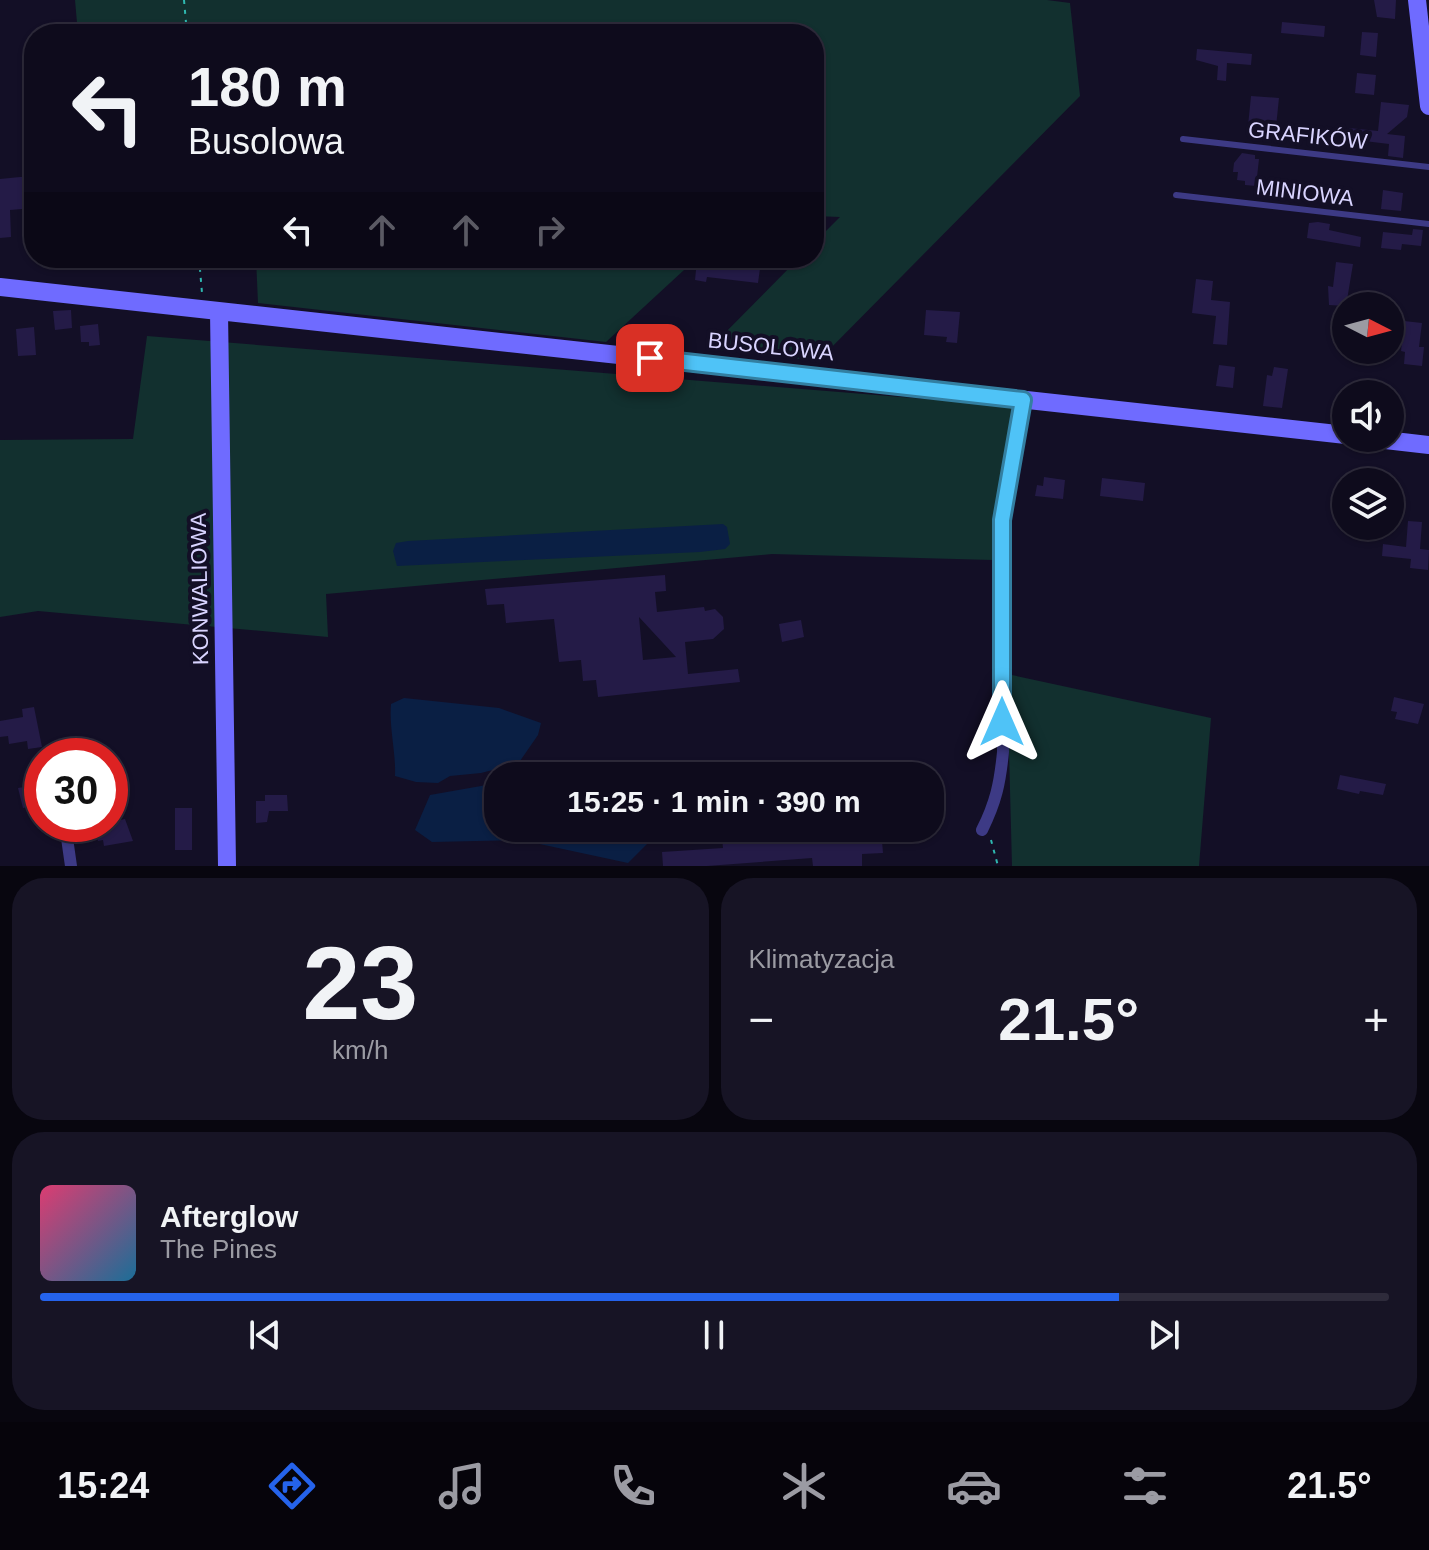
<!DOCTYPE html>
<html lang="pl">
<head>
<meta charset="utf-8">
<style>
  :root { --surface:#0e0b1c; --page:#171425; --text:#f1f3f6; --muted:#9b9ba3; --line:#2e2b3b; --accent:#2563eb }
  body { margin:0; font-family:Arial,sans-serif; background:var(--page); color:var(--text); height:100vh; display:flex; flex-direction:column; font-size:30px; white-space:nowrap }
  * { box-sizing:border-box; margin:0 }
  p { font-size:26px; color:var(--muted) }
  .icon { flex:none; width:44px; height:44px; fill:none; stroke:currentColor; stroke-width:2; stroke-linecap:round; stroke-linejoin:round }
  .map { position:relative; height:866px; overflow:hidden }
  .sheet { display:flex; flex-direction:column; gap:12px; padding:12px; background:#08060f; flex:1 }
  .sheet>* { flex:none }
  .banner { position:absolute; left:24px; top:24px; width:800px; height:244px; border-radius:32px; box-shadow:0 2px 6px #0004,0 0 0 2px var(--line); background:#0e0b1c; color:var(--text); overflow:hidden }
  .needle { width:52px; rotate:96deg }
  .tools { position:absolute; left:1332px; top:292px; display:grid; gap:16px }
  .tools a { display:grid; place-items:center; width:72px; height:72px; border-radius:50%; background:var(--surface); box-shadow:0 2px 6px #0004,0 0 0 2px var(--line); font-size:40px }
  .speed { position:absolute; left:24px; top:738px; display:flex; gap:16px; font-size:40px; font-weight:700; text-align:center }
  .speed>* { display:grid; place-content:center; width:104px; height:104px; border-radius:50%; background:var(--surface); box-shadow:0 2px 6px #0004,0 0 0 2px var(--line); line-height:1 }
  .speed .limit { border:12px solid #d22; background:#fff; color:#111 }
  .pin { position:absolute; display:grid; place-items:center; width:68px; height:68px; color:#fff; margin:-34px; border-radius:16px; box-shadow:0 4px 12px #0006 }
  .me { position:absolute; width:88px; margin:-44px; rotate:0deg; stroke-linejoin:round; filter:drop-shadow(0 0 6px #0008) }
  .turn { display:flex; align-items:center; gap:28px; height:168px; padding:0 32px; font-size:36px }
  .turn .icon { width:104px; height:104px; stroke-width:2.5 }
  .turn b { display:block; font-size:56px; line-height:68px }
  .lanes { display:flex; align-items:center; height:76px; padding:0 32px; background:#0003; justify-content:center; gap:40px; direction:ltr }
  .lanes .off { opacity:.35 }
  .big { font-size:60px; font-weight:600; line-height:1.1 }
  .sheet .tile { flex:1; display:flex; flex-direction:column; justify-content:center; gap:12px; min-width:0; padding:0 28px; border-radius:32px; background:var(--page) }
  .sheet .dial { align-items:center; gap:0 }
  .dial b { font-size:104px; line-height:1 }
  .song { display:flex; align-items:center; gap:24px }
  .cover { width:96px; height:96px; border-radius:12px; background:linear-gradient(135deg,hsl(340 70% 55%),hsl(200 70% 35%)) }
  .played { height:8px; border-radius:4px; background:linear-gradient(90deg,var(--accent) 80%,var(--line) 80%) }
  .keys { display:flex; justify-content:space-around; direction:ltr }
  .heat { display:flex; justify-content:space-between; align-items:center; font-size:44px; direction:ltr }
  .sheet .tiles { flex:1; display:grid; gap:12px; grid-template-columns:1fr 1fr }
  .tile:last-child { grid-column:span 2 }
  .trip { position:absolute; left:484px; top:762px; width:460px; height:80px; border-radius:32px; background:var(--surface); box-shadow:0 2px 6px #0004,0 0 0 2px var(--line); font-weight:600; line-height:80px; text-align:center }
  .dock { display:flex; height:128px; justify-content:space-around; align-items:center; background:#06040b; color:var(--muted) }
  .dock .icon { width:56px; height:56px }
  .dock .on { color:var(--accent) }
  .dock b { font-size:36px; color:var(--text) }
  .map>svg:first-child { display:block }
  .green { fill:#12302f }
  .water { fill:#0a1f44 }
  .building { fill:#241b47; fill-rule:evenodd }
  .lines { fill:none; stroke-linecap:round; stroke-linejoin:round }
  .path { stroke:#2fb8b0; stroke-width:2; stroke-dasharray:4 6; stroke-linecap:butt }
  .lane { stroke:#3d3a85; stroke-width:6 }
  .street { stroke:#3d3a85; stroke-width:12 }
  .secondary { stroke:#6f6bff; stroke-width:18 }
  .route-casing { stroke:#337fa1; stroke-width:20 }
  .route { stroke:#4fc3f7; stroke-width:14 }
  .labels { text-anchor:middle; stroke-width:8; stroke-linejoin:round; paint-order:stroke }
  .street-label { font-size:22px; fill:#d9d4ff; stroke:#130f26 }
</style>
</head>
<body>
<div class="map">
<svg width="1429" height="866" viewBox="0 0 1429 866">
  <rect width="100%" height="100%" fill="#130f26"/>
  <path class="green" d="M 75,0 L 1047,0 L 1070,3 L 1080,96 L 818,361 L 709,349 L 799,258 L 814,258 L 814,243 L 840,217 L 814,216 L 814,34 L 78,34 Z
    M 256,258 L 697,258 L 606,342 L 258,303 Z
    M 147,336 L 1012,406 L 993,560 L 772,554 L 326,594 L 328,637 L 38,611 L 0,617 L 0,440 L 133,439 Z
    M 1007,674 L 1211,718 L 1199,866 L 1012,866 Z"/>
  <path class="water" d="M 723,524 L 727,527 L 730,544 L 725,549 L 700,552 L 397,566 L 393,551 L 396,543 L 408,541 Z
    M 404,698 L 499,708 L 541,723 L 538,735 L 520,761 L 504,767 L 481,773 L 450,776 L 438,783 L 416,782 L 395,776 C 396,751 389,729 391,704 Z
    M 498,783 L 498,828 L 663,828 L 628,863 L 521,840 L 432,842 L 415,830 L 430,795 Z"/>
  <path class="building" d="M 1374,0 L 1396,0 L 1395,19 L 1377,17 Z
    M 1282,22 L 1325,26 L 1324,37 L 1281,33 Z
    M 1362,32 L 1378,33 L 1376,57 L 1360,55 Z
    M 1197,49 L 1252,54 L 1251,65 L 1227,63 L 1226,81 L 1217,80 L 1218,66 L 1196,60 Z
    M 1357,73 L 1376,75 L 1374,95 L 1355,93 Z
    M 1251,96 L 1279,98 L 1276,127 L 1248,126 Z
    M 1381,102 L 1409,105 L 1407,117 L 1387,134 L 1405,136 L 1403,158 L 1388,156 L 1389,144 L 1348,139 L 1349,128 L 1378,131 Z
    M 1242,153 L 1255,155 L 1255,159 L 1259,159 L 1256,186 L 1245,185 L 1245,181 L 1237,180 L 1238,172 L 1233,172 L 1234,163 Z
    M 20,177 L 33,177 L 34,208 L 10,210 L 11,237 L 0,238 L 0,179 Z
    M 1383,190 L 1403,193 L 1401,211 L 1381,209 Z
    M 1318,222 L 1330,224 L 1329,230 L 1361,237 L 1360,247 L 1307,238 L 1309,223 Z
    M 1413,229 L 1423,230 L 1421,246 L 1402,244 L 1401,250 L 1381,248 L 1383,232 L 1412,235 Z
    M 731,258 L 761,261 L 758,283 L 707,277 L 706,282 L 695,280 L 696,270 L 700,270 L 701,265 L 730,267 Z
    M 1336,262 L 1353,264 L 1346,306 L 1329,305 L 1328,286 L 1333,287 Z
    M 1196,279 L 1213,281 L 1211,300 L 1230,302 L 1227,345 L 1213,344 L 1216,316 L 1192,313 Z
    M 71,310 L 72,328 L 55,330 L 53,311 Z
    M 926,310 L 960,312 L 957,343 L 946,342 L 947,337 L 924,335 Z
    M 1404,321 L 1422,323 L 1419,347 L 1424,347 L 1422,366 L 1404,364 L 1405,352 L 1401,351 Z
    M 98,324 L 100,345 L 89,346 L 89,342 L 81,342 L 80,326 Z
    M 34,327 L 36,355 L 18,356 L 16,329 Z
    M 1219,365 L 1235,367 L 1233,388 L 1216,386 Z
    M 1274,367 L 1288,369 L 1282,408 L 1263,406 L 1267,375 L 1272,376 Z
    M 1044,477 L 1065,480 L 1063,499 L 1035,496 L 1037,485 L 1043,486 Z
    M 1102,478 L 1145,483 L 1143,501 L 1100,496 Z
    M 1408,521 L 1422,522 L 1420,549 L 1429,550 L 1428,570 L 1410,568 L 1411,559 L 1382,556 L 1383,544 L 1406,547 Z
    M 665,575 L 666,591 L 655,592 L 657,612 L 704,607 L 705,611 L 715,609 L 723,617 L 724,629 L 713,639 L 685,642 L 688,674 L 738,669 L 740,682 L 598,697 L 596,680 L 583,681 L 581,660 L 559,662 L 554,619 L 506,623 L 504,604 L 487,605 L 485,589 ZM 639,617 L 676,657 L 643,660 Z
    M 801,620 L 804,637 L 782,642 L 779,624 Z
    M 1394,697 L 1424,704 L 1418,724 L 1395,719 L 1397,712 L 1391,711 Z
    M 34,707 L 42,747 L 28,749 L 27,741 L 9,744 L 8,736 L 0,737 L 0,721 L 23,717 L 22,709 Z
    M 1340,775 L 1386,784 L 1383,795 L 1360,791 L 1359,794 L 1337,789 Z
    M 42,784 L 42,804 L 23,808 L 18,788 Z
    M 265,795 L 287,795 L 288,811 L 269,811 L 267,822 L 256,823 L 256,801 L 265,801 Z
    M 175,808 L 192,808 L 192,850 L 175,850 Z
    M 125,819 L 133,841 L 104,846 L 103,840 L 98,841 L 96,830 L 99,829 L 98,825 Z
    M 721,828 L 881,828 L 883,853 L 862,854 L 862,866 L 813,866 L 812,858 L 707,866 L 663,866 L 662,852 L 723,848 Z"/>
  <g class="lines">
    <path class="path" d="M 184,0 L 187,34
      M 199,258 L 202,293
      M 991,840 L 998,866"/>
    <path class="lane" d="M 1183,139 L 1429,167
      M 1176,195 L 1429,224"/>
    <path class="street" d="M 65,824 L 71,866
      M 982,830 C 996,802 1000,783 1003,752 L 1002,520 L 1023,400"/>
    <path class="secondary" d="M 1417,0 L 1429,106
      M 0,287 L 1346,435
      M 219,312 L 227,866
      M 1368,438 L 1429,445"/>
  </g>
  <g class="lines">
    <defs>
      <path id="route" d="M 650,358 L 1023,400 L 1002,520 L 1002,722"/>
    </defs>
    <use href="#route" class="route-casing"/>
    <use href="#route" class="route"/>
  </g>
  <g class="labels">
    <g class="street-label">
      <text transform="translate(1308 135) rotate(6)" y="8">GRAFIKÓW</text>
      <text transform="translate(1305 192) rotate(7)" y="8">MINIOWA</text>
      <text transform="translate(771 346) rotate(6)" y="8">BUSOLOWA</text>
      <text transform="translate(199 589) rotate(-91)" y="8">KONWALIOWA</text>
    </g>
  </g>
</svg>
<div class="tools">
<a><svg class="needle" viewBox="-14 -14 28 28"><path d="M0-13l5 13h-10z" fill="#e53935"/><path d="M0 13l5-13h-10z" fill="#9b9ba3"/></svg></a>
<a><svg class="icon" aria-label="sound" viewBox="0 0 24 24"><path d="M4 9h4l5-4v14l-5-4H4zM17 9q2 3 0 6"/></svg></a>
<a><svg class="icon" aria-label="layers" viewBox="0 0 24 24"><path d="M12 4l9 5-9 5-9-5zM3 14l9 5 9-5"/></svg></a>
</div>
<div class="speed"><div class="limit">30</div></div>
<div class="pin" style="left:650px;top:358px;background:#d93025"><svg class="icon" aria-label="arrive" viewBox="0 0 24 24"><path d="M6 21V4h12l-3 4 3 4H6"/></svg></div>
<svg class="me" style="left:1002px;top:722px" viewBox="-20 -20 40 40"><path d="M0-17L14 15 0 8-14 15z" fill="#4fc3f7" stroke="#fff" stroke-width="4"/></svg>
<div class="trip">15:25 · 1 min · 390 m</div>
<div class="banner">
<div class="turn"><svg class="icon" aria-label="left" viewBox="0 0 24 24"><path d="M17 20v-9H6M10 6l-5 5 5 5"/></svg><div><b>180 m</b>Busolowa</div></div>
<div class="lanes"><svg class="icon" aria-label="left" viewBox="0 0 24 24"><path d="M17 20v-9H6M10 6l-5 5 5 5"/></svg><svg class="icon off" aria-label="ahead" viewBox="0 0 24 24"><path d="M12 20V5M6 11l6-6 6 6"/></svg><svg class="icon off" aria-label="ahead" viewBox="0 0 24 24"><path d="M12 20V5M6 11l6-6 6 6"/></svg><svg class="icon off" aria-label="right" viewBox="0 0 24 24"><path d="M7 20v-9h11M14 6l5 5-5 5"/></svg></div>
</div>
</div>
<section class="sheet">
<div class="tiles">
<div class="tile dial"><b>23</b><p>km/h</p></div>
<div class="tile"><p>Klimatyzacja</p>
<div class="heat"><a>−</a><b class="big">21.5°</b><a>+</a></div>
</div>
<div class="tile">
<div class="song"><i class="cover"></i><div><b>Afterglow</b><p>The Pines</p></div></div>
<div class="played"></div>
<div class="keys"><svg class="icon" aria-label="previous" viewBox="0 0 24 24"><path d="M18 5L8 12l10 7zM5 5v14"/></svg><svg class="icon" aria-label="pause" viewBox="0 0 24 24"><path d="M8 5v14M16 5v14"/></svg><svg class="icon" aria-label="next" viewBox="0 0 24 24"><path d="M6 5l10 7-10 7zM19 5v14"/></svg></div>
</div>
</div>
</section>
<nav class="dock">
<b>15:24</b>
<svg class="icon on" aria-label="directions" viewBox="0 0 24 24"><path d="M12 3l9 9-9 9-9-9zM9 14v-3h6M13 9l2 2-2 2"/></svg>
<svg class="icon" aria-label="music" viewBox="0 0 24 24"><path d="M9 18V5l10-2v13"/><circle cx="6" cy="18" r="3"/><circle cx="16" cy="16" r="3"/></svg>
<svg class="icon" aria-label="phone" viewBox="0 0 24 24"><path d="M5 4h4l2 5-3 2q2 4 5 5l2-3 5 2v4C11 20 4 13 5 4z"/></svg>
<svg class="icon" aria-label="climate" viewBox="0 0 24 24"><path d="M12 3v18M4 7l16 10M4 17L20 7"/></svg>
<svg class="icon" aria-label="car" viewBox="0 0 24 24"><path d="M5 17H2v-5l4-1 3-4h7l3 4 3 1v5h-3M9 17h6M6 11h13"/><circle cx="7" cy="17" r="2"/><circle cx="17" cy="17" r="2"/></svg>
<svg class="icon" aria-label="filters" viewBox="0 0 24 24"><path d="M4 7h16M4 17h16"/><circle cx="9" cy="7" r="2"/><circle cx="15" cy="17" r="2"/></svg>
<b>21.5°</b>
</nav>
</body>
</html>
